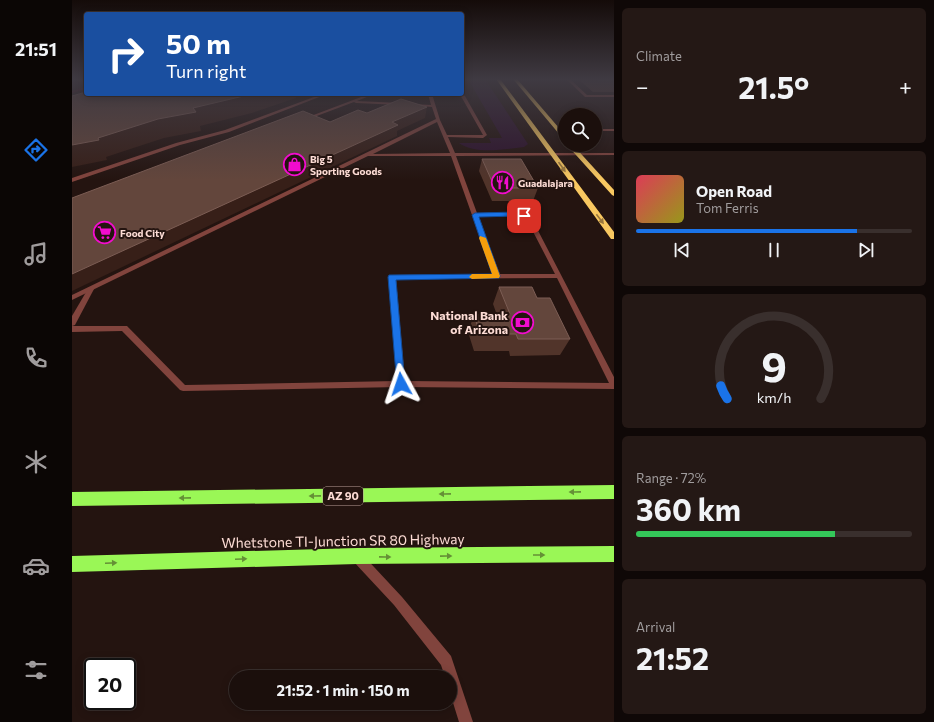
<!DOCTYPE html>
<html lang="en">
<head>
<meta charset="utf-8">
<style>
  :root { --surface:#1b0f0c; --page:#241815; --text:#f1f3f6; --muted:#a09c9d; --line:#392f2d; --accent:#1a73e8 }
  body { margin:0; font-family:Commissioner,sans-serif; background:var(--page); color:var(--text); height:100vh; display:flex; flex-direction:column; font-size:15px; white-space:nowrap }
  * { box-sizing:border-box; margin:0 }
  p { font-size:13px; color:var(--muted) }
  .icon { flex:none; width:22px; height:22px; fill:none; stroke:currentColor; stroke-width:2; stroke-linecap:round; stroke-linejoin:round }
  .map { position:relative; flex:1; overflow:hidden }
  .side { display:flex; flex-direction:column; gap:8px; padding:8px; background:#0f0807; width:320px }
  .side>* { flex:none }
  .banner { position:absolute; left:12px; top:12px; width:380px; height:84px; border-radius:4px; box-shadow:0 2px 10px #0003,0 0 0 1px var(--line); background:#1a4fa0; color:#fff; overflow:hidden }
  .buttons { position:absolute; left:486px; top:108px; display:grid; gap:8px }
  .buttons a { display:grid; place-items:center; width:44px; height:44px; border-radius:50%; background:var(--surface); box-shadow:0 2px 10px #0003,0 0 0 1px var(--line); font-size:20px }
  .speed { position:absolute; left:12px; top:658px; display:flex; gap:8px; font-size:20px; font-weight:700; text-align:center }
  .speed>* { display:grid; place-content:center; width:52px; height:52px; border-radius:50%; background:var(--surface); box-shadow:0 2px 10px #0003,0 0 0 1px var(--line); line-height:1 }
  .speed .limit { border:2px solid #111; border-radius:6px; background:#fff; color:#111 }
  .pin { position:absolute; display:grid; place-items:center; width:34px; height:34px; color:#fff; margin:-17px; border-radius:8px; box-shadow:0 2px 6px #0006 }
  .me { position:absolute; width:44px; margin:-22px; rotate:355deg; stroke-linejoin:round; filter:drop-shadow(0 0 3px #0008) }
  .turn { display:flex; align-items:center; gap:14px; height:84px; padding:0 16px; font-size:18px }
  .turn .icon { width:52px; height:52px; stroke-width:2.5 }
  .turn b { display:block; font-size:28px; line-height:34px }
  .big { font-size:30px; font-weight:700; line-height:1.1 }
  .side .card { flex:1; display:flex; flex-direction:column; justify-content:center; gap:6px; min-width:0; padding:0 14px; border-radius:6px; background:var(--page) }
  .side .dial { align-items:center; gap:0 }
  .dial svg { height:104px; overflow:visible; fill:none; stroke:var(--line); stroke-width:7; stroke-linecap:round; text-anchor:middle }
  .dial text { fill:var(--text); stroke:none }
  .song { display:flex; align-items:center; gap:12px }
  .cover { width:48px; height:48px; border-radius:6px; background:linear-gradient(135deg,hsl(350 70% 55%),hsl(60 70% 35%)) }
  .played { height:4px; border-radius:2px; background:linear-gradient(90deg,var(--accent) 80%,var(--line) 80%) }
  .keys { display:flex; justify-content:space-around; direction:ltr }
  .heat { display:flex; justify-content:space-between; align-items:center; font-size:22px; direction:ltr }
  .charge { height:6px; border-radius:3px; background:linear-gradient(90deg,#34c759 72%,var(--line) 0) }
  .trip { position:absolute; left:157px; top:670px; width:228px; height:40px; border-radius:20px; background:var(--surface); box-shadow:0 2px 10px #0003,0 0 0 1px var(--line); font-weight:700; line-height:40px; text-align:center }
  main { display:flex; flex:1; min-height:0 }
  .dock { display:flex; flex-direction:column; width:72px; justify-content:space-around; align-items:center; background:#0b0605; color:var(--muted) }
  .dock .icon { width:28px; height:28px }
  .dock .active { color:var(--accent) }
  .dock b { font-size:18px; color:var(--text) }
  .map>svg:first-child { display:block }
  .green { fill:#2e132d }
  .lines { fill:none; stroke-linecap:round; stroke-linejoin:round }
  .stream { fill:#400c1c; fill-rule:evenodd }
  .lane { fill:#81443d; fill-rule:evenodd }
  .street { fill:#81443d; fill-rule:evenodd }
  .primary { fill:#f8c861; fill-rule:evenodd }
  .highway { fill:#9af756; fill-rule:evenodd }
  .wall { fill:#51342a }
  .shaded-wall { fill:#371f18 }
  .building { fill:#63463c; stroke:#7c5d54 }
  .oneway { fill:#99773d }
  .oneway2 { fill:#659136 }
  .route { fill:#1a73e8; stroke:#114b97 }
  .slow { fill:#f59e0b }
  .labels { text-anchor:middle; stroke-width:4; stroke-linejoin:round; paint-order:stroke }
  .far-poi-label { font-size:10px; font-weight:bold; fill:#fddcd5; stroke:#241410; text-anchor:start }
  .shield { fill:#241410; stroke:#bca09a; stroke-width:1 }
  .shield-label { font-size:11px; font-weight:bold; fill:#fddcd5 }
  .poi-label { font-size:12px; font-weight:bold; fill:#fddcd5; stroke:#241410; text-anchor:end }
  .near-street-label { font-size:14px; fill:#fddcd5; stroke:#241410 }
</style>
</head>
<body>
<main>
<nav class="dock">
<b>21:51</b>
<svg class="icon active" aria-label="directions" viewBox="0 0 24 24"><path d="M12 3l9 9-9 9-9-9zM9 14v-3h6M13 9l2 2-2 2"/></svg>
<svg class="icon" aria-label="music" viewBox="0 0 24 24"><path d="M9 18V5l10-2v13"/><circle cx="6" cy="18" r="3"/><circle cx="16" cy="16" r="3"/></svg>
<svg class="icon" aria-label="phone" viewBox="0 0 24 24"><path d="M5 4h4l2 5-3 2q2 4 5 5l2-3 5 2v4C11 20 4 13 5 4z"/></svg>
<svg class="icon" aria-label="climate" viewBox="0 0 24 24"><path d="M12 3v18M4 7l16 10M4 17L20 7"/></svg>
<svg class="icon" aria-label="car" viewBox="0 0 24 24"><path d="M5 17H2v-5l4-1 3-4h7l3 4 3 1v5h-3M9 17h6M6 11h13"/><circle cx="7" cy="17" r="2"/><circle cx="17" cy="17" r="2"/></svg>
<svg class="icon" aria-label="filters" viewBox="0 0 24 24"><path d="M4 7h16M4 17h16"/><circle cx="9" cy="7" r="2"/><circle cx="15" cy="17" r="2"/></svg>
</nav>
<div class="map">
<svg width="542" height="722" viewBox="0 0 542 722">
  <rect width="100%" height="100%" fill="#241410"/>
  <path class="green" d="M 396,79 L 413,79 L 456,144 L 452,147 C 433,149 404,155 387,143 L 419,143 L 417,138 L 430,138 Z"/>
  <g class="lines">
    <path class="stream" d="M 13,87 L 14,87 L 14,89 L 0,93 L 0,91 Z"/>
    <path class="lane" d="M 494,79 L 498,79 L 515,95 L 542,95 L 542,97 L 513,97 Z
      M 250,94 L 255,94 L 157,132 L 108,145 L 0,182 L 0,178 L 104,143 L 153,130 Z
      M 297,94 L 302,94 L 285,101 L 328,103 L 330,104 L 328,105 L 284,103 L 282,102 L 234,120 L 231,119 Z
      M 356,94 L 360,94 L 368,120 L 375,135 L 411,135 L 390,98 L 388,96 L 363,94 L 390,94 L 393,96 L 415,135 L 411,138 L 376,137 L 383,153 L 542,153 L 542,155 L 384,156 L 405,213 L 445,212 L 460,219 L 542,377 L 542,389 L 329,387 L 111,391 L 108,390 L 50,331 L 0,332 L 0,326 L 55,326 L 113,385 L 325,381 L 317,277 L 318,275 L 421,274 L 379,156 L 296,156 L 0,300 L 0,295 L 364,119 L 360,107 L 338,105 L 340,104 L 359,105 ZM 365,122 L 378,153 L 301,154 ZM 444,216 L 455,220 L 483,274 L 428,274 L 406,217 ZM 485,278 L 537,383 L 333,381 L 324,279 Z
      M 523,129 L 542,129 L 542,131 L 523,131 Z
      M 487,130 L 493,130 L 493,132 L 485,132 L 485,131 Z
      M 285,551 L 289,553 L 330,597 L 379,656 L 401,722 L 387,722 L 378,693 L 378,677 L 373,677 L 369,665 L 322,605 L 281,561 L 279,557 L 281,553 Z"/>
    <path class="street" d="M 17,287 L 21,287 L 22,289 L 3,325 L 0,326 L 0,316 Z"/>
    <path class="primary" d="M 424,79 L 428,79 L 542,232 L 542,239 L 539,239 Z
      M 441,79 L 445,79 L 493,135 L 493,141 Z
      M 495,145 L 501,145 L 542,190 L 542,196 L 540,195 Z"/>
    <path class="highway" d="M 542,485 L 542,499 L 0,506 L 0,492 Z
      M 542,546 L 542,562 L 285,564 L 0,572 L 0,556 L 285,548 Z"/>
  </g>
  <path class="wall" d="M 3,79 L 12,79 L 8,82 Z
    M 506,79 L 542,79 L 542,92 L 521,92 Z
    M 410,159 L 466,188 L 461,201 L 420,201 L 407,171 Z
    M 427,287 L 465,298 L 498,339 L 488,355 L 438,356 L 437,351 L 402,351 L 396,332 L 402,315 L 425,315 L 421,304 Z"/>
  <path class="shaded-wall" d="M 7,79 L 12,79 L 8,82 Z
    M 180,94 L 224,94 L 224,98 L 180,113 L 128,126 L 129,131 L 92,138 L 34,157 L 35,160 L 0,167 L 0,145 L 121,108 Z
    M 355,107 L 353,118 L 325,131 L 325,136 L 0,291 L 0,274 L 320,122 Z"/>
  <path class="building" d="M 525,79 L 542,79 L 542,80 L 526,80 Z
    M 14,92 L 14,94 L 180,94 L 121,108 L 124,112 L 86,119 L 26,138 L 27,140 L 0,145 L 0,96 Z
    M 329,99 L 355,107 L 320,122 L 326,125 L 0,274 L 0,198 L 231,111 L 258,122 L 286,110 L 295,113 Z
    M 410,159 L 449,159 L 466,188 L 423,188 Z
    M 427,287 L 460,287 L 465,298 L 478,298 L 498,339 L 446,339 L 444,334 L 408,334 L 402,315 L 438,314 Z"/>
  <defs><path id="oneway-solid" d="M-6-.8H1V-3.2L6.5 0L1 3.2V.8H-6Z"/></defs>
  <g class="oneway">
    <use href="#oneway-solid" transform="translate(490 167) rotate(55)"/>
    <use href="#oneway-solid" transform="translate(528 219) rotate(53)"/>
  </g>
  <g class="oneway2">
    <use href="#oneway-solid" transform="translate(503 492) rotate(179)"/>
    <use href="#oneway-solid" transform="translate(373 494) rotate(179)"/>
    <use href="#oneway-solid" transform="translate(243 496) rotate(179)"/>
    <use href="#oneway-solid" transform="translate(113 498) rotate(179)"/>
    <use href="#oneway-solid" transform="translate(467 555)"/>
    <use href="#oneway-solid" transform="translate(374 556) rotate(-1)"/>
    <use href="#oneway-solid" transform="translate(313 557) rotate(1)"/>
    <use href="#oneway-solid" transform="translate(169 559) rotate(-2)"/>
    <use href="#oneway-solid" transform="translate(39 563) rotate(-2)"/>
  </g>
  <linearGradient id="sky" x2="0" y2="1"><stop stop-color="#140b09"/><stop offset="0.44" stop-color="#3f3a42"/><stop offset="1" stop-color="#3f3a42" stop-opacity="0"/></linearGradient>
  <rect width="542" height="180" fill="url(#sky)"/>
  <path class="route" d="M 445,212 L 455,216 L 452,218 L 444,216 L 407,217 L 428,276 L 427,278 L 324,280 L 333,384 L 332,387 L 325,387 L 316,277 L 317,275 L 420,274 L 400,215 L 403,213 Z"/>
  <path class="slow" d="M 408,236 L 414,238 L 428,276 L 427,278 L 400,279 L 397,277 L 400,274 L 420,274 L 407,238 Z"/>
  <defs>
    <symbol id="shop-ring" viewBox="-11 -11 22 22"><circle r="9.5" fill="#241410" stroke="#f20cce" stroke-width="1.5"/><path d="M-5-2.5h2.3a2.7 3.5 0 0 1 5.4 0H5L5.5 6h-11ZM-1.5-2.5h3a1.5 2.3 0 0 0-3 0Z" fill="#f20cce"/></symbol>
    <symbol id="restaurant-ring" viewBox="-11 -11 22 22"><circle r="9.5" fill="#241410" stroke="#f20cce" stroke-width="1.5"/><path d="M-5-6h1v4h1v-4h1v4h1v-4h1v5L-1.5 .5V6h-2V.5L-5-1ZM5-6V6H3V1.5H1.5Q1.5-4 5-6Z" fill="#f20cce"/></symbol>
    <symbol id="supermarket-ring" viewBox="-11 -11 22 22"><circle r="9.5" fill="#241410" stroke="#f20cce" stroke-width="1.5"/><path d="M-6-5.5h2.5l.6 2H6L4.5 2H-2.5L-4.4-4H-6ZM-1.5 3.2a1.3 1.3 0 1 0 .1 0ZM3 3.2a1.3 1.3 0 1 0 .1 0Z" fill="#f20cce"/></symbol>
    <symbol id="bank-ring" viewBox="-11 -11 22 22"><circle r="9.5" fill="#241410" stroke="#f20cce" stroke-width="1.5"/><path d="M-6-4H6V4H-6ZM0-2.3a2.3 2.3 0 1 0 0 4.6a2.3 2.3 0 1 0 0-4.6Z" fill="#f20cce"/></symbol>
  </defs>
  <g fill-rule="evenodd">
    <use href="#shop-ring" x="210" y="152" width="25" height="25"/>
    <use href="#restaurant-ring" x="418" y="170" width="25" height="25"/>
    <use href="#supermarket-ring" x="20" y="220" width="25" height="25"/>
    <use href="#bank-ring" x="438" y="310" width="25" height="25"/>
  </g>
  <g class="labels">
    <g class="far-poi-label">
      <text x="238" y="163">Big 5<tspan x="238" dy="12">Sporting Goods</tspan></text>
      <text x="446" y="187">Guadalajara</text>
      <text x="48" y="237">Food City</text>
    </g>
    <rect class="shield" x="251" y="487" width="40" height="18" rx="3"/>
    <g class="shield-label">
      <text x="271" y="500">AZ 90</text>
    </g>
    <g class="poi-label">
      <text x="436" y="320">National Bank<tspan x="436" dy="14">of Arizona</tspan></text>
    </g>
    <g class="near-street-label">
      <text transform="translate(271 541) rotate(-1)" y="5">Whetstone TI-Junction SR 80 Highway</text>
    </g>
  </g>
</svg>
<div class="buttons">
<a><svg class="icon" aria-label="search" viewBox="0 0 24 24"><circle cx="10" cy="10" r="6"/><path d="M15 15l6 6"/></svg></a>
</div>
<div class="speed"><div class="limit">20</div></div>
<div class="pin" style="left:452px;top:216px;background:#d93025"><svg class="icon" aria-label="arrive" viewBox="0 0 24 24"><path d="M6 21V4h12l-3 4 3 4H6"/></svg></div>
<svg class="me" style="left:329px;top:384px" viewBox="-20 -20 40 40"><path d="M0-17L14 15 0 8-14 15z" fill="#1a73e8" stroke="#fff" stroke-width="4"/></svg>
<div class="trip">21:52 · 1 min · 150 m</div>
<div class="banner">
<div class="turn"><svg class="icon" aria-label="right" viewBox="0 0 24 24"><path d="M7 20v-9h11M14 6l5 5-5 5"/></svg><div><b>50 m</b>Turn right</div></div>
</div>
</div>
<section class="side">
<div class="card"><p>Climate</p>
<div class="heat"><a>−</a><b class="big">21.5°</b><a>+</a></div>
</div>
<div class="card">
<div class="song"><i class="cover"></i><div><b>Open Road</b><p>Tom Ferris</p></div></div>
<div class="played"></div>
<div class="keys"><svg class="icon" aria-label="previous" viewBox="0 0 24 24"><path d="M18 5L8 12l10 7zM5 5v14"/></svg><svg class="icon" aria-label="pause" viewBox="0 0 24 24"><path d="M8 5v14M16 5v14"/></svg><svg class="icon" aria-label="next" viewBox="0 0 24 24"><path d="M6 5l10 7-10 7zM19 5v14"/></svg></div>
</div>
<div class="card dial"><svg viewBox="0 0 100 80">
<path d="M14 69A42 42 0 1 1 86 69"/>
<path d="M14 69A42 42 0 0 1 9 59" stroke="#1a73e8"/>
<text x="50" y="56" font-size="32" font-weight="700">9</text>
<text x="50" y="72" font-size="11">km/h</text>
</svg></div>
<div class="card"><p>Range · 72%</p><b class="big">360 km</b><div class="charge"></div></div>
<div class="card"><p>Arrival</p><b class="big">21:52</b></div>
</section>
</main>
</body>
</html>
